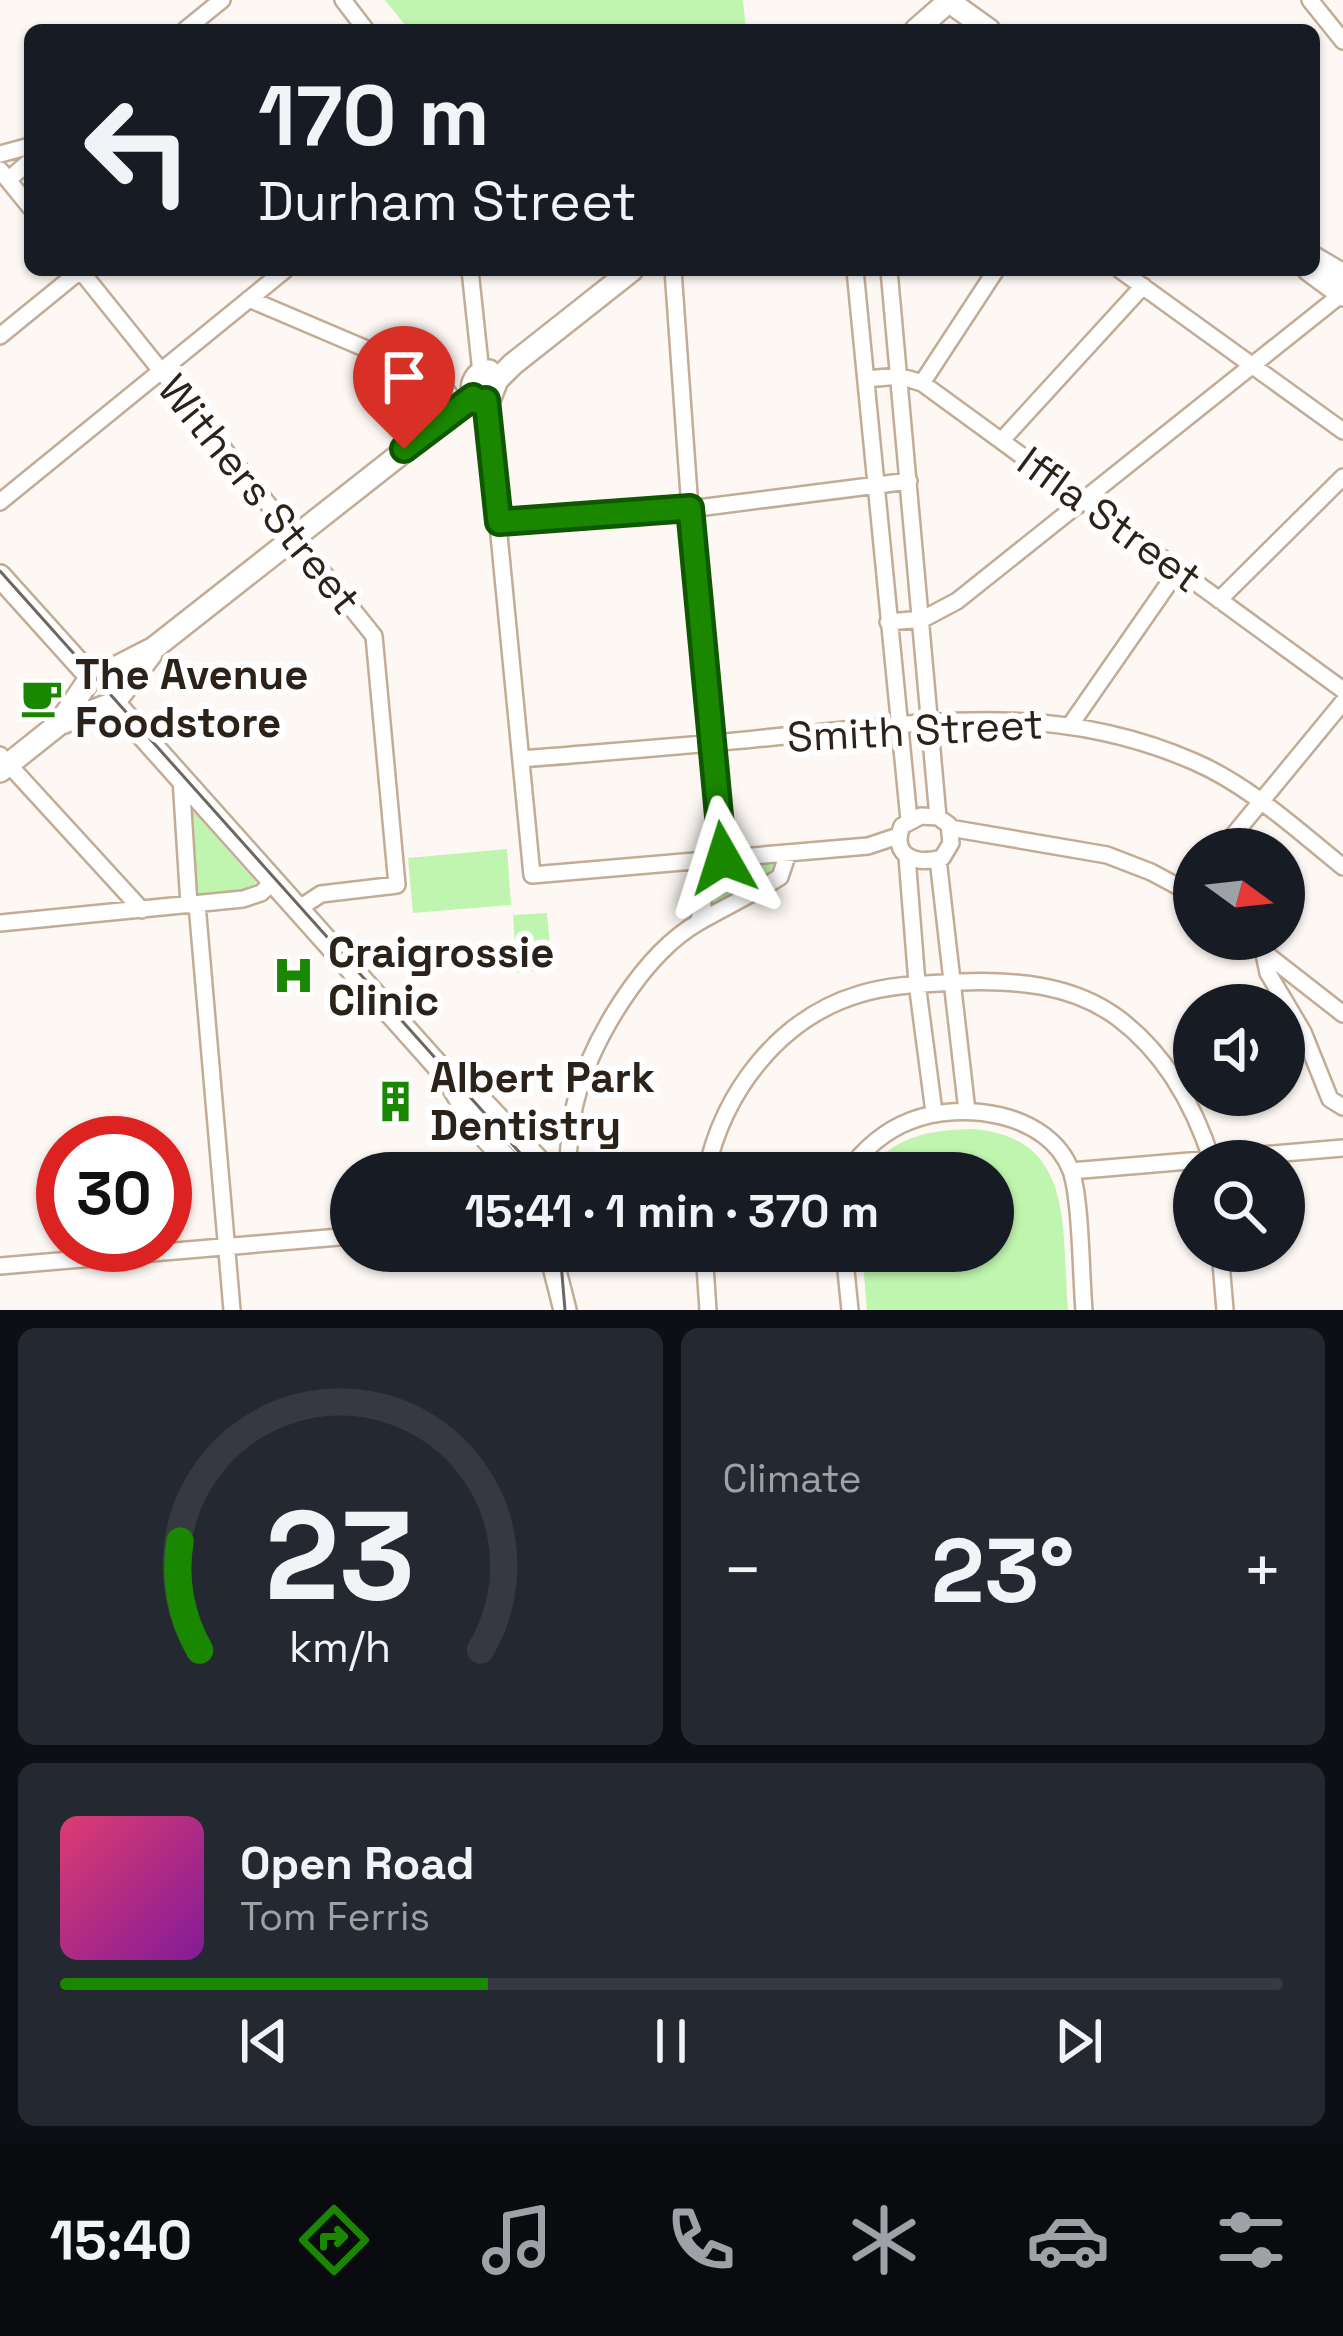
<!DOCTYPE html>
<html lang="en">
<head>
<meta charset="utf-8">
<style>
  :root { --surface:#171b24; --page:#242831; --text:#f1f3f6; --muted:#9ea1a6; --line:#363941; --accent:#198700 }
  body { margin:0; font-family:"Space Grotesk",sans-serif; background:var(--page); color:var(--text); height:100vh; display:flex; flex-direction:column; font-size:45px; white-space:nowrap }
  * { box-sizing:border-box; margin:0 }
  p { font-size:39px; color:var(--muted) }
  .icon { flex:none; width:66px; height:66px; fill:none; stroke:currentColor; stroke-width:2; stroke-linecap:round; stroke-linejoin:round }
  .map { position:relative; height:1310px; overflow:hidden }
  .side { display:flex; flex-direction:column; gap:18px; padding:18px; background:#0d0f14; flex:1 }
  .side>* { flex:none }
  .banner { position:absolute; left:24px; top:24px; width:1296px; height:252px; border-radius:18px; box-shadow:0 3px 9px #0004; background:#171b24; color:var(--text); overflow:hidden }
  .needle { width:78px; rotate:105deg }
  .fabs { position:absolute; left:1173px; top:828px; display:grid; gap:24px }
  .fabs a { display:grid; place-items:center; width:132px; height:132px; border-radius:50%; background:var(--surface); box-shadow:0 3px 9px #0004; font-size:60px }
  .speed { position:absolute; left:36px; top:1116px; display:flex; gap:24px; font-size:60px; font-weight:700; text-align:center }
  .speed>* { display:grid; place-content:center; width:156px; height:156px; border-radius:50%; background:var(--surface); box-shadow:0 3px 9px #0004; line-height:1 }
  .speed .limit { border:18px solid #d22; background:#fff; color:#111 }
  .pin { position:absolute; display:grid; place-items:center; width:102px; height:102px; color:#fff; margin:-123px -51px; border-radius:50% 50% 50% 0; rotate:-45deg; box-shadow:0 0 12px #0007 }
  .pin .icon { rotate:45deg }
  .me { position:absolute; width:132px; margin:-66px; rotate:354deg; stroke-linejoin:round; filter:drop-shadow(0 0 9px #0008) }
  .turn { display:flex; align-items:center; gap:42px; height:252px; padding:0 36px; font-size:54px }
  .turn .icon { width:156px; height:156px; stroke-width:2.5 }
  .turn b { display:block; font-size:84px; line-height:102px }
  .big { font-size:90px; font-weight:600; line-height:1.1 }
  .side .tile { flex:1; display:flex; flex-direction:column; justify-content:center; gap:18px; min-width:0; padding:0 42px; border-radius:18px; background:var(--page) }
  .side .dial { align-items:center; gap:0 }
  .dial svg { height:312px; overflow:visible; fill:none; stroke:var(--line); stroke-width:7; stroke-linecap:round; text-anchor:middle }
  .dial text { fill:var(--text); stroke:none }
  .song { display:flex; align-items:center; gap:36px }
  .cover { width:144px; height:144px; border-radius:18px; background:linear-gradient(135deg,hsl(340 70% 55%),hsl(290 70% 35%)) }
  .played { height:12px; border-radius:6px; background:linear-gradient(90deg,var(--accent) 35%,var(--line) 35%) }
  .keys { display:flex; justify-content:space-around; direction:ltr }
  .heat { display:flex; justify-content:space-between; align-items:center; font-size:66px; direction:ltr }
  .side .tiles { flex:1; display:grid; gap:18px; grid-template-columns:1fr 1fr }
  .tile:last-child { grid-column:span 2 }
  .trip { position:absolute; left:330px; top:1152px; width:684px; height:120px; border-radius:60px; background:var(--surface); box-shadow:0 3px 9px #0004; font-weight:600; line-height:120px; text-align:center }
  .menu { display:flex; height:192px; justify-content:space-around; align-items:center; background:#090b0e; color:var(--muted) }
  .menu .icon { width:84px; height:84px }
  .menu .current { color:var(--accent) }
  .menu b { font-size:54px; color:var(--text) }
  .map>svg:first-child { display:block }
  .green { fill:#bff5af }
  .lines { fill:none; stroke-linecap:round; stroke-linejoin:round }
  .street-casing { stroke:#c3ac96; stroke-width:20 }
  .secondary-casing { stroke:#c3ac96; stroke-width:26 }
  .street { stroke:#fff; stroke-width:15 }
  .secondary { stroke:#fff; stroke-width:21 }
  .tram { stroke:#6e6660; stroke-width:3 }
  .route-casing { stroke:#105800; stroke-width:30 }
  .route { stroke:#198700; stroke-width:21 }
  .labels { text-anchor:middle; stroke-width:12; stroke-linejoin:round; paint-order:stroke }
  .street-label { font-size:42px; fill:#2b221a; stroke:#fff }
  .poi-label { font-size:42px; font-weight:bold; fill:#2b221a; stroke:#fff; text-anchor:start }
</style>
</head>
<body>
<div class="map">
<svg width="1343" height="1310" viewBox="0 0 1343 1310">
  <rect width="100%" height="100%" fill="#fdf8f4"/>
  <path class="green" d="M 385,0 L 743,0 L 746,30 L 409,30 Z
    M 194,812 L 256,882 L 253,888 L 195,896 L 190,816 Z
    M 507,849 L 511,905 L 413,913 L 408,858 Z
    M 779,861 L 778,872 L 712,908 L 711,865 Z
    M 547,913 L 552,970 L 517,973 L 513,915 Z
    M 972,1129 C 1077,1137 1061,1230 1068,1310 L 867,1310 L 862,1251 L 993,1251 L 993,1173 L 867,1173 C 893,1136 930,1130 972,1129 Z"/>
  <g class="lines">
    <defs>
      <path id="street" d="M 343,0 L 366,30
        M 1310,0 L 1343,41
        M 185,30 L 222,0
        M 0,154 L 30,146
        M 0,170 L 30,207
        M 8,180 L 30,161
        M 80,270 L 374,636 L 397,885 L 321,894 L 298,909
        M 470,270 L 481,373
        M 673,270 L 690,509 L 723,858
        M 855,270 L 909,820
        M 889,270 L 938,817
        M 1120,270 L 1343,431
        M 249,299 L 437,379 L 459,406
        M 0,336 L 81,270
        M 866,379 L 899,376 L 922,383 L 1343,690
        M 922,383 L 996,270
        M 486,401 L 532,875 L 868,846 L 898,836
        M 1002,440 L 1143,286
        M 0,502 L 285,270
        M 499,522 L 690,509 L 909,481
        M 1219,600 L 1343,477
        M 888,622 L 923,619 L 957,601 L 1338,297
        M 1071,724 L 1178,570
        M 0,755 L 142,910
        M 521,759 C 605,752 690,746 774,737 C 925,723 1051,699 1195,762 C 1250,786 1297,830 1343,867
        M 181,778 L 189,905
        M 921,816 L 938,817 L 949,825 L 951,843 L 942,858 C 917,865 890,857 902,826 Z
        M 950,828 L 1107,855 L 1151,872 L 1194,895
        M 1222,849 L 1343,702
        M 907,857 L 917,983 L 934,1112
        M 938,859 L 967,1111
        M 197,904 L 232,1310
        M 698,922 L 703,907 L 702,860
        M 0,923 L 243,899 L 261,893 L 273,882
        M 1247,939 L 1343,1014
        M 1264,954 L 1268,973 L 1303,1032 L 1330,1099 L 1343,1107
        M 1071,1171 L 1343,1148
        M 566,1173 C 570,1148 569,1125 576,1100 C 592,1039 643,954 699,922 C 726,907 754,893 780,877 L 788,853
        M 706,1173 C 723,1092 779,1018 860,994 C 893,984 926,984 960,982 C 1015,980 1072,984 1118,1018 C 1166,1054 1194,1105 1212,1161
        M 846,1173 C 863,1150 884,1131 910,1121 C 961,1100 1049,1112 1071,1171 C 1081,1199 1081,1277 1084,1310
        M 704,1251 L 708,1310
        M 844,1251 L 850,1310
        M 1220,1251 L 1225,1310
        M 0,1266 L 351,1236"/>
      <path id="secondary" d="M 947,0 L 989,30
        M 916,30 L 949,1
        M 1314,258 L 1343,275
        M 1309,270 L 1343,295
        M 473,397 L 482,402 L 490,398 L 497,380 L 513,364 L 632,270
        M 473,397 C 470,384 475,372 489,371 L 497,380
        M 0,576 L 90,676
        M 114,703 L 447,1076 L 484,1104 L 546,1169
        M 114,703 L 151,654
        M 59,724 L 93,674 L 111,670 L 154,648 L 473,397
        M 0,771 L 59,724 L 114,703
        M 453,1087 L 477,1128 L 519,1173
        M 550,1251 L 565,1310"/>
    </defs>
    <use href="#street" class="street-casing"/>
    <use href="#secondary" class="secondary-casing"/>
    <use href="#street" class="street"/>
    <use href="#secondary" class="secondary"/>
    <path class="tram" d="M 0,571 L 538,1173
      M 560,1251 L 565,1310"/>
  </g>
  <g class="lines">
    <defs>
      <path id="route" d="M 404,449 L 473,397 L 477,402 L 486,400 L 499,522 L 690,508 L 723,858"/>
    </defs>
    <use href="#route" class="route-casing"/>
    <use href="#route" class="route"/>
  </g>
  <defs>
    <symbol id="cafe-bare" viewBox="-9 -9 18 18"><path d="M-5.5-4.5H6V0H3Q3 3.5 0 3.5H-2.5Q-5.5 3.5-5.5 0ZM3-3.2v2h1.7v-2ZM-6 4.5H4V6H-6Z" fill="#198700" stroke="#fff" stroke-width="2.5" paint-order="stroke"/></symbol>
    <symbol id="hospital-bare" viewBox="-9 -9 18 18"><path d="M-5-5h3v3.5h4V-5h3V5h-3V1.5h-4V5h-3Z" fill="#198700" stroke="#fff" stroke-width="2.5" paint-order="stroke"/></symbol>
    <symbol id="building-bare" viewBox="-9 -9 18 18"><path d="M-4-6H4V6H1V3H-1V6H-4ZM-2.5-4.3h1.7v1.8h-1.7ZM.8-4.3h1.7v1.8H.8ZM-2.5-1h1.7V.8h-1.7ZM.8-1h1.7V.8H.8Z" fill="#198700" stroke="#fff" stroke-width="2.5" paint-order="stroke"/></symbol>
  </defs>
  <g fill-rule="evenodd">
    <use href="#cafe-bare" x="12" y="668" width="59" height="59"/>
    <use href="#hospital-bare" x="264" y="946" width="59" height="59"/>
    <use href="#building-bare" x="366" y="1072" width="59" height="59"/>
  </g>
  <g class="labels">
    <g class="street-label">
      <text transform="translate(260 494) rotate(51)" y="15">Withers Street</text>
      <text transform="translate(1110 519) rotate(36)" y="15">Iffla Street</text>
      <text transform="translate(915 730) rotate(-3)" y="15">Smith Street</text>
    </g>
    <g class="poi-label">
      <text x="75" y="689">The Avenue<tspan x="75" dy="48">Foodstore</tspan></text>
      <text x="328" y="967">Craigrossie<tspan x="328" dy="48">Clinic</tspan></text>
      <text x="430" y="1092">Albert Park<tspan x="430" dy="48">Dentistry</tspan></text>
    </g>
  </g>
</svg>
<div class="fabs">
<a><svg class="needle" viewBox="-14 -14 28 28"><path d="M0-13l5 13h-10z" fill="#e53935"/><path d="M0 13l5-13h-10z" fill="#9ea1a6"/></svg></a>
<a><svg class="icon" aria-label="sound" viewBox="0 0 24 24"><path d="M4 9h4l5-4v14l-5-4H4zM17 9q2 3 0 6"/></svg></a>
<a><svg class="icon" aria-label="search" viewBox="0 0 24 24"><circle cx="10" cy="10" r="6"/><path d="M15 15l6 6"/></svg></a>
</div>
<div class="speed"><div class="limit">30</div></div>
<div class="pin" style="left:404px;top:449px;background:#d93025"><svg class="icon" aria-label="arrive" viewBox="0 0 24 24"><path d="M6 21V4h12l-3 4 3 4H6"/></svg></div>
<svg class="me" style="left:723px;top:858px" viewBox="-20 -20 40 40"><path d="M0-17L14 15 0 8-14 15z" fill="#198700" stroke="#fff" stroke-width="4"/></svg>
<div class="trip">15:41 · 1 min · 370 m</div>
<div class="banner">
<div class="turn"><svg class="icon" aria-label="left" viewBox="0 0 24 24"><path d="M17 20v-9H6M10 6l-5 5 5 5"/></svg><div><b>170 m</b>Durham Street</div></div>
</div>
</div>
<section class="side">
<div class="tiles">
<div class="tile dial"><svg viewBox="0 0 100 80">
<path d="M14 69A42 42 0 1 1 86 69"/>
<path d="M14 69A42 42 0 0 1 9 41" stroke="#198700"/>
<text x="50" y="56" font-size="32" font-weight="700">23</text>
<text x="50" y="72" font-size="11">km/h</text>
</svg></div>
<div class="tile"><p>Climate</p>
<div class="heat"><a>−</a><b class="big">23°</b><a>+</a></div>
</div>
<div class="tile">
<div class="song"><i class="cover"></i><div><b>Open Road</b><p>Tom Ferris</p></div></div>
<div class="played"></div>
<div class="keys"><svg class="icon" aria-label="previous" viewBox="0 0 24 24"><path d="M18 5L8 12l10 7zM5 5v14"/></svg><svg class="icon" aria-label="pause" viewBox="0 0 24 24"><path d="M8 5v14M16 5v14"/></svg><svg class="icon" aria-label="next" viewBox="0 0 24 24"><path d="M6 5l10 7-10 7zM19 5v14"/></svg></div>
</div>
</div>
</section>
<nav class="menu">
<b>15:40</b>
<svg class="icon current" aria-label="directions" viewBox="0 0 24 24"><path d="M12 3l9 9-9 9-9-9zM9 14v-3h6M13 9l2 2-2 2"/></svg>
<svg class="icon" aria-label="music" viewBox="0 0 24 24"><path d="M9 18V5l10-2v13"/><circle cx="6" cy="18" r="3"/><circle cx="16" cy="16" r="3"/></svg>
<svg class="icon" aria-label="phone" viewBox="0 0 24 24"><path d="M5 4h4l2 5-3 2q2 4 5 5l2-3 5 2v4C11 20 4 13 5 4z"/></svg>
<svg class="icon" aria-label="climate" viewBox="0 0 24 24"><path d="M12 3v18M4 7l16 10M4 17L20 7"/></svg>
<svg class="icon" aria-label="car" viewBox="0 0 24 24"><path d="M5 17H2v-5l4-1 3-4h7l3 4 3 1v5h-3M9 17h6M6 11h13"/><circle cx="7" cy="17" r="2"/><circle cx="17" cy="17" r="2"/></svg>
<svg class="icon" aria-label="filters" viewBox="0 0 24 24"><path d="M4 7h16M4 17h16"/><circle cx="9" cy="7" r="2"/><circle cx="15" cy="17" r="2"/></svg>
</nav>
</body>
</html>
